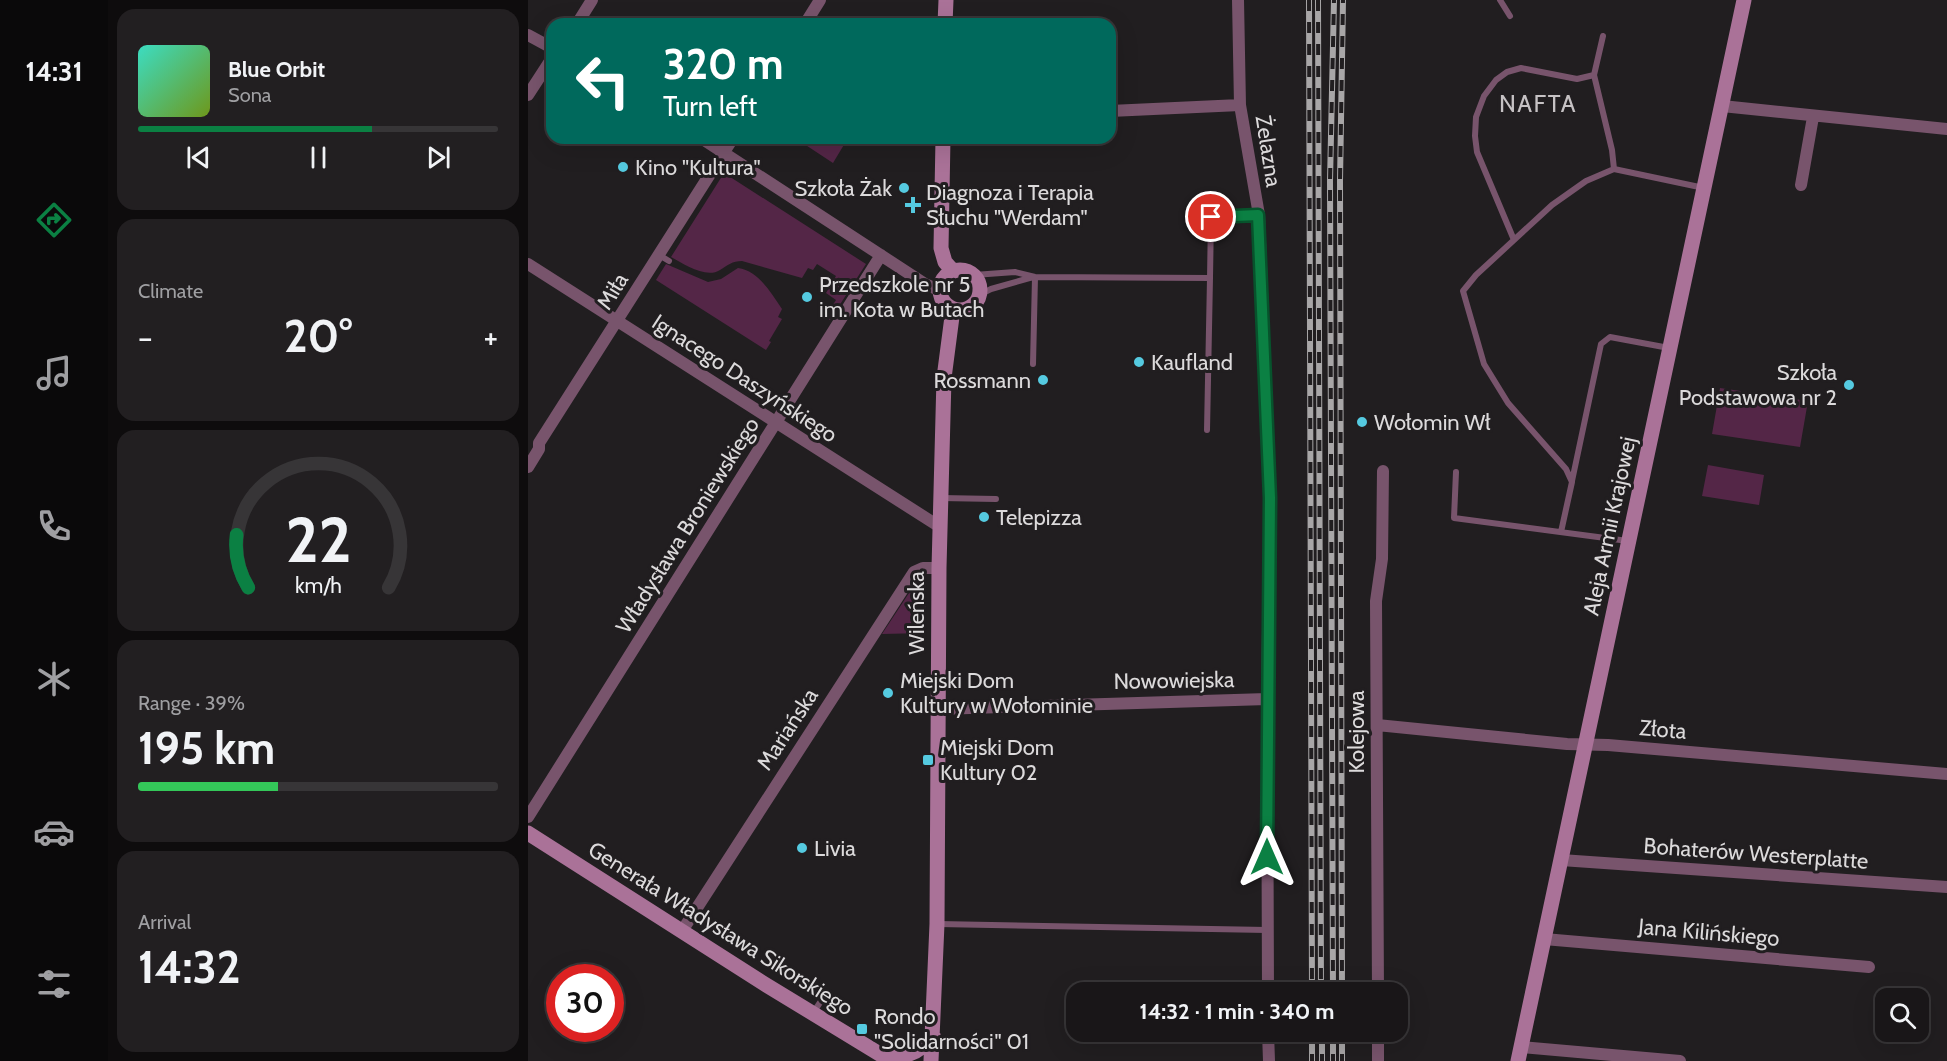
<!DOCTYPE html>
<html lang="en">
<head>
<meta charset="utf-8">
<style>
  :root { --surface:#191618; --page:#221f21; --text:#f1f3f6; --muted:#9f9fa2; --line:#373537; --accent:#0b8043 }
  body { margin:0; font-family:Cabin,sans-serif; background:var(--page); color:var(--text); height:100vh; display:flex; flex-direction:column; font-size:22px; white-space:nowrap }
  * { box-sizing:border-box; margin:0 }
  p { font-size:20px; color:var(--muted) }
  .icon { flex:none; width:33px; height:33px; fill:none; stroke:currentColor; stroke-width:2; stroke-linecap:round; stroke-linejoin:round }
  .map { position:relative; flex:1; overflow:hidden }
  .details { display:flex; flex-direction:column; gap:9px; padding:9px; background:#0e0c0d; width:420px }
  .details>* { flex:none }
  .banner { position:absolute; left:18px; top:18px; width:570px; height:126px; border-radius:18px; box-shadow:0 6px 24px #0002,0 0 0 2px var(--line); background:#00695c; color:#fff; overflow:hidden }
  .tools { position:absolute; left:1347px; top:988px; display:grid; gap:12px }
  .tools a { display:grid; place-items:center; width:54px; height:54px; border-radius:12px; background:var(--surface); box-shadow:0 6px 24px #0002,0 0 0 2px var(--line); font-size:30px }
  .speed { position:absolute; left:18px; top:964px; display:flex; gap:12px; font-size:30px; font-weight:700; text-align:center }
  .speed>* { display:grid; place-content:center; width:78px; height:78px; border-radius:50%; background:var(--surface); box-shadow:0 6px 24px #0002,0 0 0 2px var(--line); line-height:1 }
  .speed .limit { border:9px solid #d22; background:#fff; color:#111 }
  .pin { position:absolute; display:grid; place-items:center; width:51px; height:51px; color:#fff; margin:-26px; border:3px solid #fff; border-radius:50%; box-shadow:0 2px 6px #0007 }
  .me { position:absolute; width:66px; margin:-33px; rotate:0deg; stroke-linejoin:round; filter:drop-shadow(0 0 4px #0008) }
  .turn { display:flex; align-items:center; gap:21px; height:126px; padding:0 18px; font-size:27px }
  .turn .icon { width:78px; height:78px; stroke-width:2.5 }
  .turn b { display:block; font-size:42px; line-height:51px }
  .big { font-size:45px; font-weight:700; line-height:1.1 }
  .details .card { flex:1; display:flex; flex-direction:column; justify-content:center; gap:9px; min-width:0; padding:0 21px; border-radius:18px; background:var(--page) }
  .details .dial { align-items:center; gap:0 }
  .dial svg { height:156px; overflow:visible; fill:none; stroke:var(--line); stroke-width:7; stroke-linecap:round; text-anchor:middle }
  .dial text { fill:var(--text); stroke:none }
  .song { display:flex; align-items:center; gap:18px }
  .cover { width:72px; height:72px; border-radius:9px; background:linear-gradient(135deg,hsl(170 70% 55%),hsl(80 70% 35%)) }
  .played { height:6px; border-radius:3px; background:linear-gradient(90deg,var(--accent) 65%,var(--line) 65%) }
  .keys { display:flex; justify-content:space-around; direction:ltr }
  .heat { display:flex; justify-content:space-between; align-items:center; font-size:33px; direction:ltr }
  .charge { height:9px; border-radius:4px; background:linear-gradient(90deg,#34c759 39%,var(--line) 0) }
  .trip { position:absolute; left:538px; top:982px; width:342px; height:60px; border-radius:18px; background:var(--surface); box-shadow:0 6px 24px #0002,0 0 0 2px var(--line); font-weight:700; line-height:60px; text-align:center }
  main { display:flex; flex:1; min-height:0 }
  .tab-bar { display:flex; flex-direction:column; width:108px; justify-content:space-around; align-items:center; background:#0a090a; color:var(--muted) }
  .tab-bar .icon { width:42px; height:42px }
  .tab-bar .active { color:var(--accent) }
  .tab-bar b { font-size:27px; color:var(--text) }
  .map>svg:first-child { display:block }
  .green { fill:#542647 }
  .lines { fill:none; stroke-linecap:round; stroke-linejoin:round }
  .lane { stroke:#78546c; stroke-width:6 }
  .street { stroke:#78546c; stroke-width:12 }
  .secondary { stroke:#aa7298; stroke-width:15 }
  .rail-casing { stroke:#a8a6a7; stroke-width:6 }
  .rail { stroke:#211e20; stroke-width:4; stroke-dasharray:11; stroke-linecap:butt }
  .route-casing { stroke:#07532c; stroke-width:15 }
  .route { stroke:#0b8043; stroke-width:10 }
  .poi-dot { fill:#55cae0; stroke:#211e20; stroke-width:2 }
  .labels { text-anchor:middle; stroke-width:6; stroke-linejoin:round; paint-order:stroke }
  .street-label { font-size:22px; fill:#dcdadb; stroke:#211e20 }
  .poi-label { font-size:22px; fill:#dcdadb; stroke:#211e20; text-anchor:start }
  .neighbourhood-label { font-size:24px; letter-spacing:1.5px; fill:#c6c2c4; stroke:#211e20 }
</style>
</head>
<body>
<main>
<nav class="tab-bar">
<b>14:31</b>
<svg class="icon active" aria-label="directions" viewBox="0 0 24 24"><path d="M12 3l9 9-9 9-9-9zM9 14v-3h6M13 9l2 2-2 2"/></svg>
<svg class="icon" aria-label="music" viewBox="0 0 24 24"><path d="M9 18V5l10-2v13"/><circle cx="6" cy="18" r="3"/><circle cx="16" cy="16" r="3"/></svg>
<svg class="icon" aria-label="phone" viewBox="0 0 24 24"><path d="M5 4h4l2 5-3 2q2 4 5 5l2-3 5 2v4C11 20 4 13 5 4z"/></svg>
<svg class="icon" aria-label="climate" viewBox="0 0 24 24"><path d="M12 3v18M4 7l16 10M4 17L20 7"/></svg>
<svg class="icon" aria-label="car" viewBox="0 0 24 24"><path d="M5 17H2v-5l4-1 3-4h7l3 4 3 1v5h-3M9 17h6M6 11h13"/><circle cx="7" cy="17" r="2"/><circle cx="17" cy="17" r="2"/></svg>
<svg class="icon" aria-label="filters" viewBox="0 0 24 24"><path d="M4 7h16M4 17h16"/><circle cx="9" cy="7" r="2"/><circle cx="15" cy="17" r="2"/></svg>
</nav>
<section class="details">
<div class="card">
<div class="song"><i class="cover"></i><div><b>Blue Orbit</b><p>Sona</p></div></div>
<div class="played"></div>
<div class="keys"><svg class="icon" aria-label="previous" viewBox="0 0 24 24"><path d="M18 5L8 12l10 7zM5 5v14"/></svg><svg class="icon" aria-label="pause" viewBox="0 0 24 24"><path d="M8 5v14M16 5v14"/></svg><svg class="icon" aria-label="next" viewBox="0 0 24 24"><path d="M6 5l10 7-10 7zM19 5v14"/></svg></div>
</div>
<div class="card"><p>Climate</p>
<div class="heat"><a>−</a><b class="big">20°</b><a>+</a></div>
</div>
<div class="card dial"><svg viewBox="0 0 100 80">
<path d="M14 69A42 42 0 1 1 86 69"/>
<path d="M14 69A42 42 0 0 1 8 42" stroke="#0b8043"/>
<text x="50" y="56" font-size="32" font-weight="700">22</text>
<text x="50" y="72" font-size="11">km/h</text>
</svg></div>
<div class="card"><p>Range · 39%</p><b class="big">195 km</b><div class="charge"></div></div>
<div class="card"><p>Arrival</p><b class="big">14:32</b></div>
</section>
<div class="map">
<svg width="1419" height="1061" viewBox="0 0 1419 1061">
  <rect width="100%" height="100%" fill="#211e20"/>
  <path class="green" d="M 267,138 L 320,138 L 305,163 Z
    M 196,173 L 338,264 L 302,320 L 297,317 L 308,300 L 298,293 L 308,276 L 289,264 L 285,270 L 280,268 L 274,278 L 214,261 C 204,261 200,265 192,270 C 178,279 156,264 143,257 Z
    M 138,264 L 180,282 L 193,279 L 210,268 C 231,271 243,293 254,309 L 250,317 L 254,319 L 241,341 L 243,342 L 238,350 L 128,280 Z
    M 1192,388 L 1280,401 L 1272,447 L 1184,434 Z
    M 1180,465 L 1236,475 L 1231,505 L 1174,496 Z
    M 392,581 L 398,585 L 397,633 L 354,634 L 385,587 Z"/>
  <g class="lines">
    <path class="lane" d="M 972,0 L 982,16
      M 1075,36 L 1066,75 L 1084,150 L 1086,169
      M 986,240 L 949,152 L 947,136 L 948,117 L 956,96 L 968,80 L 979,72 L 993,68 L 1049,79 L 1066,75
      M 131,255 L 141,261
      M 446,275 L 487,272 L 507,277 L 682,278 L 683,217 L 731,215
      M 451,295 L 463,289 L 505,277
      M 505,364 L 507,277
      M 679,430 L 682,278
      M 928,472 L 926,518 L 1100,541
      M 1044,481 L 1073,344 L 1082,337 L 1141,348
      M 413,498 L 468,499
      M 1033,532 L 1044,482 L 1038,469 L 980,403 L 956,364 L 935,291 L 948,275 L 1024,205 L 1058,181 L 1086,169 L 1176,188
      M 410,924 L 739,930
      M 285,1013 L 293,1001"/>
    <path class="street" d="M 710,0 L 712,105 L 731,215 L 742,498 L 739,699 L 740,993
      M 49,24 L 64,0
      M 277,24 L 292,0
      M 0,35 L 24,48
      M 0,95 L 24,58
      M 1194,106 L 1419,129
      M 582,111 L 712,105
      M 173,138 L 397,284 L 411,290
      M 1273,185 L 1285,117
      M 0,264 L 412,527
      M 0,467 L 11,449 L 11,443 L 205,138
      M 410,709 L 739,699
      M 849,725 L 1039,744 L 1080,745 L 1419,774
      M 0,817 L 353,255
      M 1033,860 L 1419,887
      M 154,931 L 386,572 L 395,568 L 411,568
      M 1016,939 L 1341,967
      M 850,993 L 848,601 L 854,559 L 855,471
      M 740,1032 L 741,1061
      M 850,1032 L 850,1061
      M 993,1047 L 1152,1061"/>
    <path class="secondary" d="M 417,24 L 418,0
      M 415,138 L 413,248 L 417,262 L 425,271
      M412 290a20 20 0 1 1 40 0a20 20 0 1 1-40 0Z
      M 0,833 L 235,983 L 363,1061
      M 354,1054 C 376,1060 392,1053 405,1035
      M 403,1061 L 409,924 L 411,568 L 416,378 L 425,309
      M 990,1061 L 1216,0"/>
    <defs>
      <path id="rail" d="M 781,0 L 784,993
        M 790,0 L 793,993
        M 805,993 L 802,181 L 806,0
        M 814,993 L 812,181 L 815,0
        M 784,1032 L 784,1061
        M 794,1032 L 794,1061
        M 805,1032 L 805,1061
        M 814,1032 L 814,1061"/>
    </defs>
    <use href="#rail" class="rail-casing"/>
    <use href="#rail" class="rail"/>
  </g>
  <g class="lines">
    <defs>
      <path id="route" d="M 683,217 L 730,215 L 742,498 L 739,857"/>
    </defs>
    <use href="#route" class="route-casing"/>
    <use href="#route" class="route"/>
  </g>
  <g class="poi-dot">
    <circle cx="95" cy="167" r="6"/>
    <circle cx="376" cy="188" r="6"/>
    <path d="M382 196h6v6h6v6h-6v6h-6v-6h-6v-6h6z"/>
    <circle cx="279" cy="297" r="6"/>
    <circle cx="611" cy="362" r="6"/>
    <circle cx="515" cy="380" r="6"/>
    <circle cx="1321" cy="385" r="6"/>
    <circle cx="834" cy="422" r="6"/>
    <circle cx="456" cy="517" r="6"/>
    <circle cx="360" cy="693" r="6"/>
    <rect x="394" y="754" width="12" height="12" rx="3"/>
    <circle cx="274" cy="848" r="6"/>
    <rect x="328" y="1023" width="12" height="12" rx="3"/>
  </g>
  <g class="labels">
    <g class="street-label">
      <text transform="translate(741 151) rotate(81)" y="8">Żelazna</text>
      <text transform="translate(84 291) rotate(-58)" y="8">Miła</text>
      <text transform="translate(217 378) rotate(33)" y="8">Ignacego Daszyńskiego</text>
      <text transform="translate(159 525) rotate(-58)" y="8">Władysława Broniewskiego</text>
      <text transform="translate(1081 526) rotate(-78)" y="8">Aleja Armii Krajowej</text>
      <text transform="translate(388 613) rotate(-90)" y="8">Wileńska</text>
      <text transform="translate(646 680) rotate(-1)" y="8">Nowowiejska</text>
      <text transform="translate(259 729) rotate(-57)" y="8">Mariańska</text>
      <text transform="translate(1135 729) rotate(5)" y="8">Złota</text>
      <text transform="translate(828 732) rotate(-90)" y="8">Kolejowa</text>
      <text transform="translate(1228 853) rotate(4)" y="8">Bohaterów Westerplatte</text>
      <text transform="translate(193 928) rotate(32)" y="8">Generała Władysława Sikorskiego</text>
      <text transform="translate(1181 932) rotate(5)" y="8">Jana Kilińskiego</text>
    </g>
    <g class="poi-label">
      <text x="107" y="175">Kino "Kultura"</text>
      <text x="364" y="196" text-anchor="end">Szkoła Żak</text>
      <text x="398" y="200">Diagnoza i Terapia<tspan x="398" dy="25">Słuchu "Werdam"</tspan></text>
      <text x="291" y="292">Przedszkole nr 5<tspan x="291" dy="25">im. Kota w Butach</tspan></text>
      <text x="623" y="370">Kaufland</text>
      <text x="1309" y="380" text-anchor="end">Szkoła<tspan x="1309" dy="25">Podstawowa nr 2</tspan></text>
      <text x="503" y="388" text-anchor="end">Rossmann</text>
      <text x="846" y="430">Wołomin Wł</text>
      <text x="468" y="525">Telepizza</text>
      <text x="372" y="688">Miejski Dom<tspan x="372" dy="25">Kultury w Wołominie</tspan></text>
      <text x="412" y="755">Miejski Dom<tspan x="412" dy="25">Kultury 02</tspan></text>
      <text x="286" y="856">Livia</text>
      <text x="346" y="1024">Rondo<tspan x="346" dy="25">"Solidarności" 01</tspan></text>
    </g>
    <g class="neighbourhood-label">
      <text x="1010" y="112">NAFTA</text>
    </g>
  </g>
</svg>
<div class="tools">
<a><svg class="icon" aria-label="search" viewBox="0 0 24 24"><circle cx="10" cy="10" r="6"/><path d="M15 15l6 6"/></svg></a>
</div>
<div class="speed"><div class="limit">30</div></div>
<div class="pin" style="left:683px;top:217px;background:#d93025"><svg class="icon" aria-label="arrive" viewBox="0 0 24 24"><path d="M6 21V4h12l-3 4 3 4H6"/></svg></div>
<svg class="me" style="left:739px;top:857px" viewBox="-20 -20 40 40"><path d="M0-17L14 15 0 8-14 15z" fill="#0b8043" stroke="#fff" stroke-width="4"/></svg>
<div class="trip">14:32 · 1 min · 340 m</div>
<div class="banner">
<div class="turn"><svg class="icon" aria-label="left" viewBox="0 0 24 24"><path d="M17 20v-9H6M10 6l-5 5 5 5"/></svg><div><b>320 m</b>Turn left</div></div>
</div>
</div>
</main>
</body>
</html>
